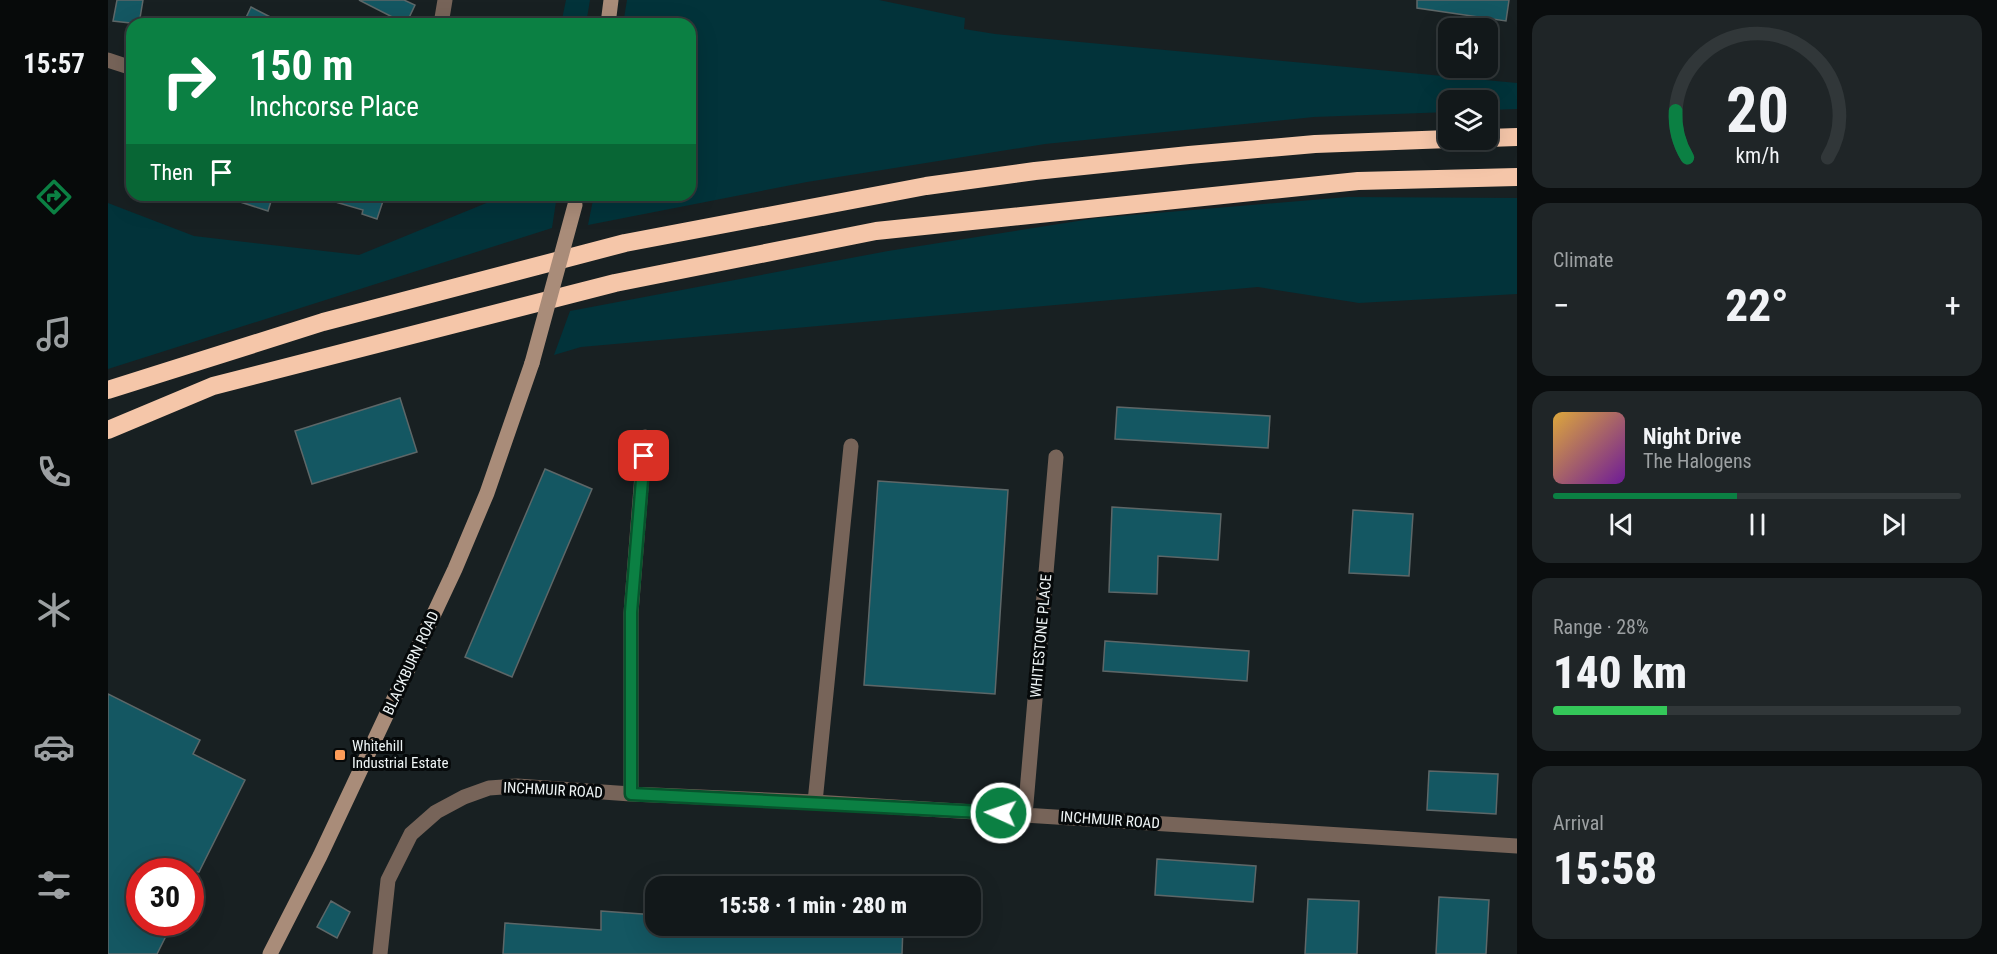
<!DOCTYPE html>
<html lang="en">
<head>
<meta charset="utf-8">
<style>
  :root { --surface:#12181a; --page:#1f2527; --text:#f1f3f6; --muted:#9ca0a2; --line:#313739; --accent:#0b8043 }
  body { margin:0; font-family:"Roboto Condensed",sans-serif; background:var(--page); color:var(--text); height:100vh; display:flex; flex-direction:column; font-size:22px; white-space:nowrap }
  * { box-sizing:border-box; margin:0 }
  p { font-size:20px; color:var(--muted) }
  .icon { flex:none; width:33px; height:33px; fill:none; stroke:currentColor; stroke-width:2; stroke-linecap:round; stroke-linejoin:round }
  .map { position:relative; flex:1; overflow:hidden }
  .drawer { display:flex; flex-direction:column; gap:15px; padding:15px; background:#0a0d0e; width:480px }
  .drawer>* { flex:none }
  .top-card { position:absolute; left:18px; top:18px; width:570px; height:183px; border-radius:18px; box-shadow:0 6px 24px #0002,0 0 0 2px var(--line); background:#0b8043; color:#fff; overflow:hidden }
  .buttons { position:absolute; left:1330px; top:18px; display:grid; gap:12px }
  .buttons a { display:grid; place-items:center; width:60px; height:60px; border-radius:12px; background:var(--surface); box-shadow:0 6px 24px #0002,0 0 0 2px var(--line); font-size:30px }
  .speed { position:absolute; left:18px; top:858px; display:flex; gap:12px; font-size:30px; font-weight:700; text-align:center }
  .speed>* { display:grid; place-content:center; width:78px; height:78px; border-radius:50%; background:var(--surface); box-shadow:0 6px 24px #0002,0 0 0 2px var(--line); line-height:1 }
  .speed .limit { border:9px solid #d22; background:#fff; color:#111 }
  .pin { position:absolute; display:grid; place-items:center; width:51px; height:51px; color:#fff; margin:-26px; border-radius:12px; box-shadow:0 3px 9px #0006 }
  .me { position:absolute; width:66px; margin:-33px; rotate:273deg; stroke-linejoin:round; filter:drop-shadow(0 0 4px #0008) }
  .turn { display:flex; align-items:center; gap:21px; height:126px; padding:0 24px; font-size:27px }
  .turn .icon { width:78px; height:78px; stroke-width:2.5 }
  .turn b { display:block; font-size:42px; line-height:51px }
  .then { display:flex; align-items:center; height:57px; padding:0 24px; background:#0003; gap:12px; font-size:22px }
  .big { font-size:45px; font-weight:800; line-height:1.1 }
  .drawer .tile { flex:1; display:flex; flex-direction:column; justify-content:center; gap:9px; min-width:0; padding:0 21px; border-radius:18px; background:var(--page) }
  .drawer .dial { align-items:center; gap:0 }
  .dial svg { height:156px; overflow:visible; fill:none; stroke:var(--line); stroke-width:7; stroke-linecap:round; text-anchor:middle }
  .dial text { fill:var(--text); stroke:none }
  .song { display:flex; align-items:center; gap:18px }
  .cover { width:72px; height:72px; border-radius:9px; background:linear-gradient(135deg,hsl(40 70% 55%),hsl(280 70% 35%)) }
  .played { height:6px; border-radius:3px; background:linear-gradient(90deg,var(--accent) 45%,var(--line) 45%) }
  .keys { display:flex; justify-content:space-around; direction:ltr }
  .heat { display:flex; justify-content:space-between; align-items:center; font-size:33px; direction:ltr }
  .charge { height:9px; border-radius:4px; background:linear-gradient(90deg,#34c759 28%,var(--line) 0) }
  .trip { position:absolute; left:537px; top:876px; width:336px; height:60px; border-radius:18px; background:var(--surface); box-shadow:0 6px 24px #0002,0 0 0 2px var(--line); font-weight:800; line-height:60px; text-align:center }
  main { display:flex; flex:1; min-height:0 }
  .tabs { display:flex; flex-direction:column; width:108px; justify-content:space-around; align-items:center; background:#070a0a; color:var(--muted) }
  .tabs .icon { width:42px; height:42px }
  .tabs .selected { color:var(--accent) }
  .tabs b { font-size:27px; color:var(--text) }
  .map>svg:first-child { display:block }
  .green { fill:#02333a }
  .building { fill:#145762; stroke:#5d6768; stroke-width:1.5 }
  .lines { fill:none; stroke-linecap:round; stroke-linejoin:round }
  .minor { stroke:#776459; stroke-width:15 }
  .secondary { stroke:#a98c79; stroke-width:15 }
  .motorway { stroke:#f5c6a9; stroke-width:18 }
  .secondary-bridge { stroke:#a98c79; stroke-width:15 }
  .route-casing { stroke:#07532c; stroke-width:15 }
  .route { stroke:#0b8043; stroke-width:10 }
  .poi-dot { fill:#fe9c58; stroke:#06090a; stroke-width:2 }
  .labels { text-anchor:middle; stroke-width:6; stroke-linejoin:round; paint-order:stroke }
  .street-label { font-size:15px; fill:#eff5f6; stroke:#06090a }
  .poi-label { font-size:15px; fill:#eff5f6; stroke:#06090a; text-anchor:start }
</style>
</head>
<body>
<main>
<nav class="tabs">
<b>15:57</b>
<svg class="icon selected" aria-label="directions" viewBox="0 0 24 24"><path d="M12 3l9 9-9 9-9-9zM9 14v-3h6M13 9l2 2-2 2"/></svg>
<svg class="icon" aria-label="music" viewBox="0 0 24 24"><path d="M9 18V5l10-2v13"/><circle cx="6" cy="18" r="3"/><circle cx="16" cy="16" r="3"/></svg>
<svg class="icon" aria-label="phone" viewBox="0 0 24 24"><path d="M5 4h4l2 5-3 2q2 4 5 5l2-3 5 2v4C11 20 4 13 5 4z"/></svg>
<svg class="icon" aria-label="climate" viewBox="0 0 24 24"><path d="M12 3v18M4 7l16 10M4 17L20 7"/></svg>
<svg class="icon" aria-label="car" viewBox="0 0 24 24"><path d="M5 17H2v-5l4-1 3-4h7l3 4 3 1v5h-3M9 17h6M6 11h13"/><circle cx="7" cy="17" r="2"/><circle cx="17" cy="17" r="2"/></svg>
<svg class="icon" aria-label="filters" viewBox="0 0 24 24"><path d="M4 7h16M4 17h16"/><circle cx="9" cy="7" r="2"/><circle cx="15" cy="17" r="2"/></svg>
</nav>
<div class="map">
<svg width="1409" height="954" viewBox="0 0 1409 954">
  <rect width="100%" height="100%" fill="#182022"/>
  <path class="green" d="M 458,0 L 482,0 L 478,24 L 453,24 Z
    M 519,0 L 771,0 L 857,18 L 856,29 L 887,34 L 1409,83 L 1409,109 L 1380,110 L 1380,100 L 1341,100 L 1341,112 L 1206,117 L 937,144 L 699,182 L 480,225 L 486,195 L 582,195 L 582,24 L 515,24 Z
    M 398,195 L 449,195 L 444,228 L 0,369 L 0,203 L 86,236 L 251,255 Z
    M 1240,197 L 1409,198 L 1409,294 L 1251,303 L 1150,287 L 473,347 L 446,355 L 462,311 L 780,251 L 989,218 Z"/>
  <path class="building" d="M 9,0 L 35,0 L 31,24 L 5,21 Z
    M 251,0 L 296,0 L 307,5 L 298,24 Z
    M 1309,0 L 1401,0 L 1398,21 L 1309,8 Z
    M 143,7 L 176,24 L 135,24 Z
    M 121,195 L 165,195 L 160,211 L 120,198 Z
    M 218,195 L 277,195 L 269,219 L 254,214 L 255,210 L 217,199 Z
    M 292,398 L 309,452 L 204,484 L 187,431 Z
    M 1009,407 L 1162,416 L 1160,448 L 1007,439 Z
    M 437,469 L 484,489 L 404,677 L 357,657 Z
    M 770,481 L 900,490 L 887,694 L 756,685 Z
    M 1004,507 L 1113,514 L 1110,560 L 1050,556 L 1049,594 L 1001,592 Z
    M 1245,510 L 1305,514 L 1301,576 L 1241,573 Z
    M 997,641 L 1141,651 L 1139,681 L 995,671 Z
    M 0,694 L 92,740 L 85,754 L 137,780 L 91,872 L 32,872 L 32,922 L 65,922 L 49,954 L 0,954 Z
    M 1321,771 L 1390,774 L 1388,814 L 1319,810 Z
    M 1049,859 L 1148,866 L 1145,902 L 1047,895 Z
    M 1331,897 L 1381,900 L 1378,954 L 1328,954 Z
    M 1200,899 L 1251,901 L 1249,954 L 1197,954 Z
    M 223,901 L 242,912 L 229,938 L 209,927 Z
    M 493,911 L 548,915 L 548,926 L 795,926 L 794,954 L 395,954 L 397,923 L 493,930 Z"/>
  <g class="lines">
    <path class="minor" d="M 333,24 L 337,0
      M 0,60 L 24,68
      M 523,794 L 523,613 L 537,437
      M 707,802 L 743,446
      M 917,815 L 948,457
      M 272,954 L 280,880 L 303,834 L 328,812 L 356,797 L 381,788 L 409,786 L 523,794 L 707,802 L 1409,846"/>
    <path class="secondary" d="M 500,24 L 503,0
      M 162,954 L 212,856 L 347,569 L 379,493 L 424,363"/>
    <path class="motorway" d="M 1380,138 L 1409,137
      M 0,390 L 215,322 L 517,243 L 818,186 L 927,171 L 1081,155 L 1207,144 L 1341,139
      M 0,430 L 105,386 L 507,283 L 768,231 L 1250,181 L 1409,177"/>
    <path class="secondary-bridge" d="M 424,363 L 467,205"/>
  </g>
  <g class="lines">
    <defs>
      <path id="route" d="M 536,456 L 523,612 L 523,794 L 893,813"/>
    </defs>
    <use href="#route" class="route-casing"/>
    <use href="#route" class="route"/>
  </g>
  <rect class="poi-dot" x="226" y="749" width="12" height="12" rx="3"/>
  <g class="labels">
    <g class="street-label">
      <text transform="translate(933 636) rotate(-85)" y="5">WHITESTONE PLACE</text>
      <text transform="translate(303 663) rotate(-65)" y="5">BLACKBURN ROAD</text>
      <text transform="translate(445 790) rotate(3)" y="5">INCHMUIR ROAD</text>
      <text transform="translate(1002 820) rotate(4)" y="5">INCHMUIR ROAD</text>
    </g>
    <g class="poi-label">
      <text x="244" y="751">Whitehill<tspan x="244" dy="17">Industrial Estate</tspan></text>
    </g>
  </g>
</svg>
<div class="buttons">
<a><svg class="icon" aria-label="sound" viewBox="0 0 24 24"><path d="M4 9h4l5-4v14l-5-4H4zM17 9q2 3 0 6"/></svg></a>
<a><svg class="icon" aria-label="layers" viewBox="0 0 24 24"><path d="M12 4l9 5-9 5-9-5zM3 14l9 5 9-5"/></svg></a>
</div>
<div class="speed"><div class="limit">30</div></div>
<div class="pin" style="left:536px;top:456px;background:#d93025"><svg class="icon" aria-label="arrive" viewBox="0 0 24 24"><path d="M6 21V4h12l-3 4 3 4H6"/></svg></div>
<svg class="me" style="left:893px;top:813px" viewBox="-20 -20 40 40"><circle r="17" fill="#0b8043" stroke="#fff" stroke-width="3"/><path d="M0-11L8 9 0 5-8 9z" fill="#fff"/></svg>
<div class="trip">15:58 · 1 min · 280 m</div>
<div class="top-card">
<div class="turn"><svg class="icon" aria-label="right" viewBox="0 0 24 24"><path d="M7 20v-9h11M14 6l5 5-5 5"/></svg><div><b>150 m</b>Inchcorse Place</div></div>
<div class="then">Then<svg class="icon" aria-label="arrive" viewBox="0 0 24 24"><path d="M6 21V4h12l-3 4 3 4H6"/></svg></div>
</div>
</div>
<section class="drawer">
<div class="tile dial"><svg viewBox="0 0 100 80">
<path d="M14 69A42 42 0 1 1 86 69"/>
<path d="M14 69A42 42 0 0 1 8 45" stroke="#0b8043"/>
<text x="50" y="56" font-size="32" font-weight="700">20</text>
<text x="50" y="72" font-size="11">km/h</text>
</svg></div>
<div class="tile"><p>Climate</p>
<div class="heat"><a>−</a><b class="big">22°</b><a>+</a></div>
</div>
<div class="tile">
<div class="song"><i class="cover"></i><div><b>Night Drive</b><p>The Halogens</p></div></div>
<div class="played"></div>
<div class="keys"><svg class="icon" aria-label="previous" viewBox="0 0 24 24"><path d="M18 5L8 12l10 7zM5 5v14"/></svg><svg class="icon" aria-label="pause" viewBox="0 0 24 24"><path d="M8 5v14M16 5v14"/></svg><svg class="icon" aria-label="next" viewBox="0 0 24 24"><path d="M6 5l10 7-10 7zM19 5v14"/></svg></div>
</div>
<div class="tile"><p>Range · 28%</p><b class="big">140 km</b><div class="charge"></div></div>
<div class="tile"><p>Arrival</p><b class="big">15:58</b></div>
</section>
</main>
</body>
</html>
